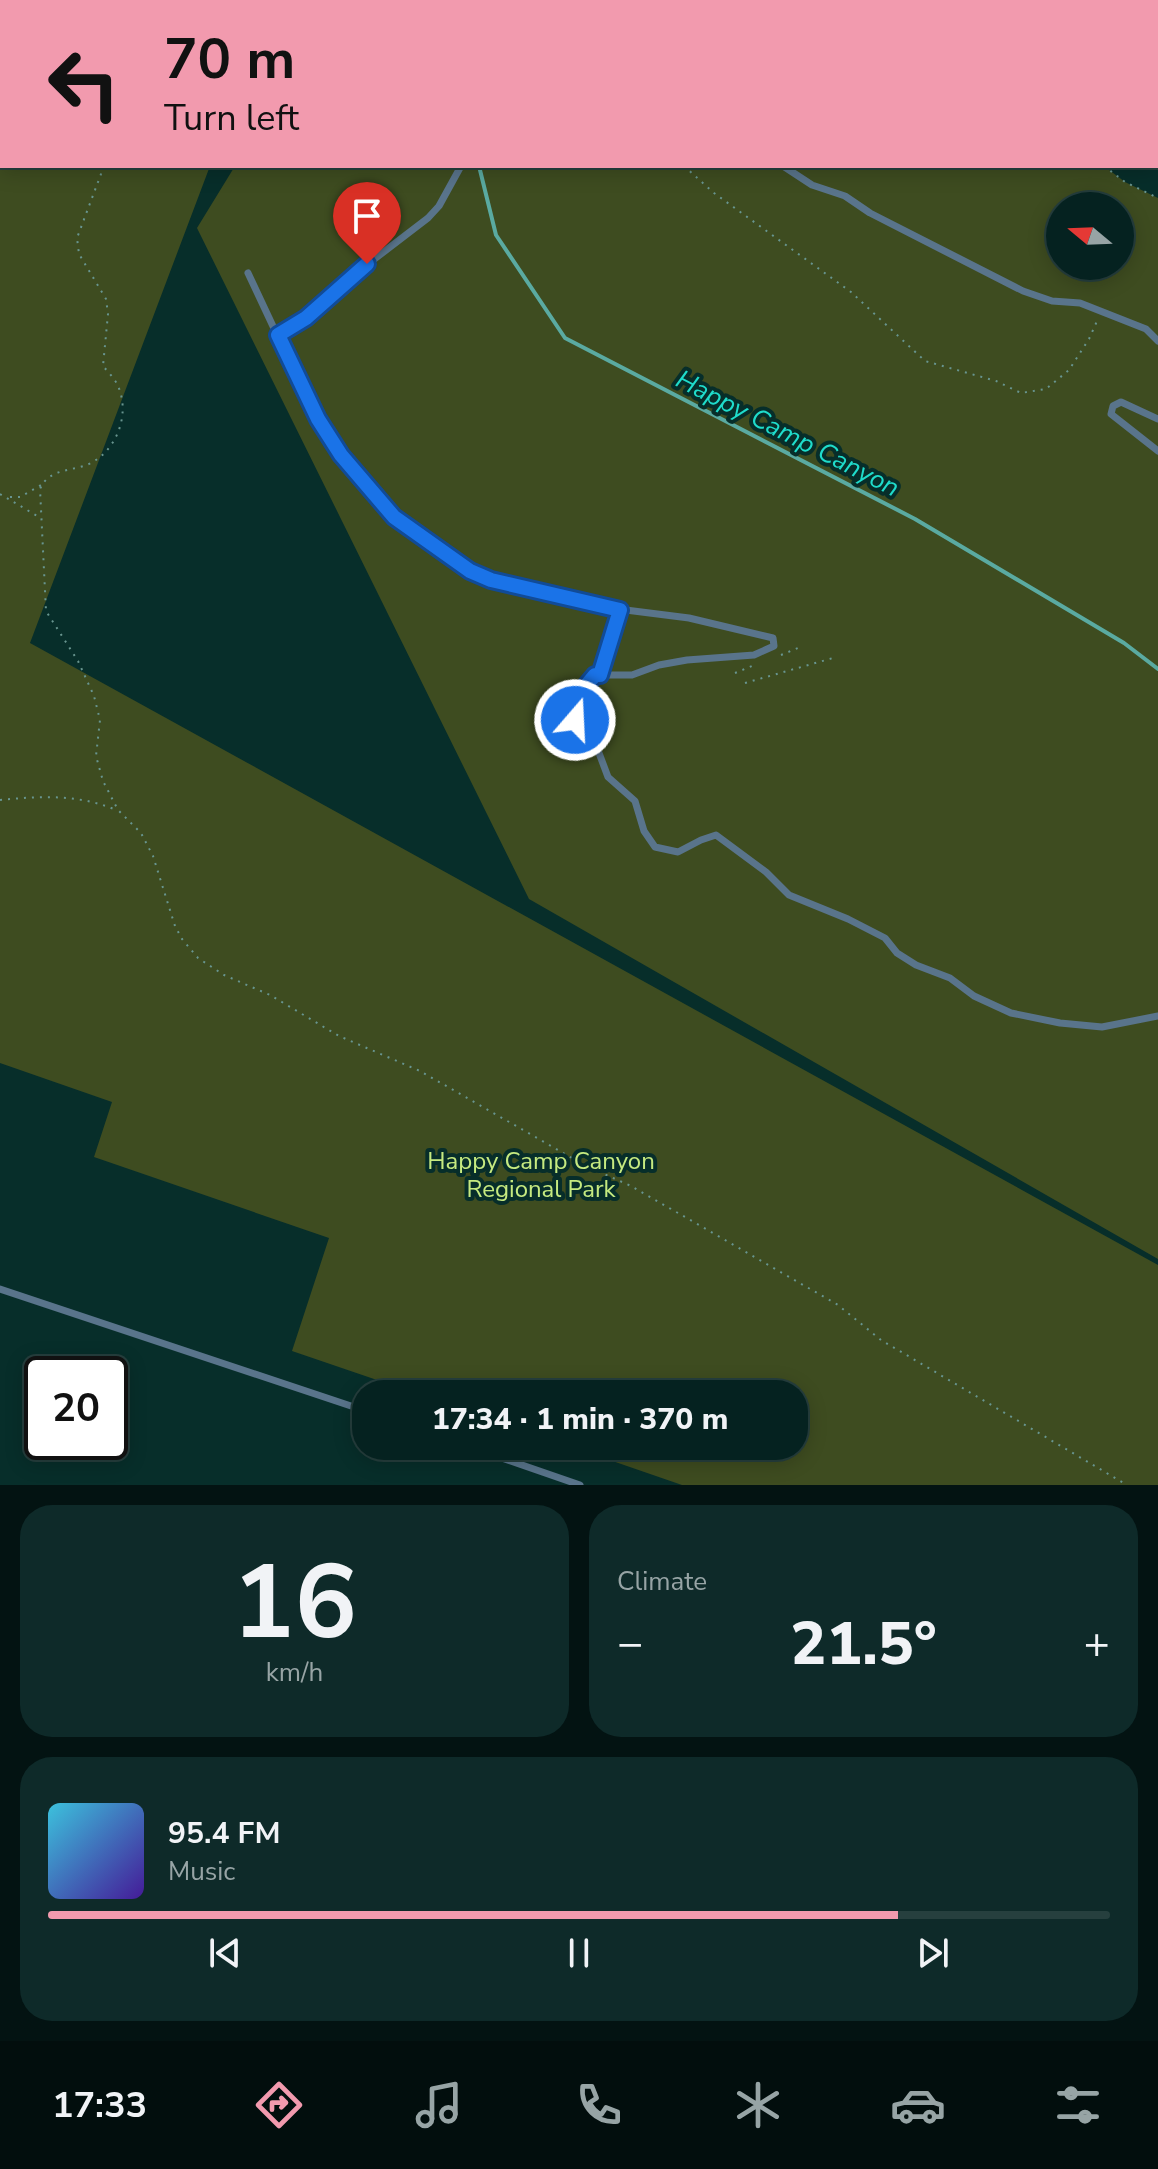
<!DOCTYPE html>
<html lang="en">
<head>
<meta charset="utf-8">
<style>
  :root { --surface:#052220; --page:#0e2a29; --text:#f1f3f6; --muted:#97a4a5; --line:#263f3e; --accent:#f29aae }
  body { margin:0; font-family:"Nunito Sans",sans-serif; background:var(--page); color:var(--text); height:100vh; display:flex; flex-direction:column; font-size:30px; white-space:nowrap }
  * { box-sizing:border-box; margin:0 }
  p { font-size:26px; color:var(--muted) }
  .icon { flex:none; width:44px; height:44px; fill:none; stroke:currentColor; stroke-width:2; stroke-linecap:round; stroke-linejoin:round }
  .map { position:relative; height:1485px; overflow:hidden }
  .side { display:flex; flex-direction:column; gap:20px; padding:20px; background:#031312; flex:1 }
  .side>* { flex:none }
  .banner { position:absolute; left:0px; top:0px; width:1158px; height:168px; box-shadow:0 4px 20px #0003,0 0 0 2px var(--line); background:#f29aae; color:#111; overflow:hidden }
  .needle { width:52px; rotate:289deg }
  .buttons { position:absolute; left:1046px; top:192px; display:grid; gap:16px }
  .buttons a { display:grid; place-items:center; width:88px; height:88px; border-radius:50%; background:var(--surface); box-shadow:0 4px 20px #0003,0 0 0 2px var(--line); font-size:40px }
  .speed { position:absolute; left:24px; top:1356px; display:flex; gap:16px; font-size:40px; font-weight:700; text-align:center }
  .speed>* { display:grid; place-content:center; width:104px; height:104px; border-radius:50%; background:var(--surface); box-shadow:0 4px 20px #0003,0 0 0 2px var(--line); line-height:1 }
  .speed .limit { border:4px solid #111; border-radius:12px; background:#fff; color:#111 }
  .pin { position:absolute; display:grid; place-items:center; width:68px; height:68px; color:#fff; margin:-82px -34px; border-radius:50% 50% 50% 0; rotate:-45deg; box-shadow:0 0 8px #0007 }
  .pin .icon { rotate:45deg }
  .me { position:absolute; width:88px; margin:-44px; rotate:19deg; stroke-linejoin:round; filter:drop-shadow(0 0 6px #0008) }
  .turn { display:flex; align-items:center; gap:28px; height:168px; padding:0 32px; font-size:36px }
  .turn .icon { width:104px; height:104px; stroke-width:2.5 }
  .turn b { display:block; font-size:56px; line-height:68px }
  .big { font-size:60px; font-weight:800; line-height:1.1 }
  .side .tile { flex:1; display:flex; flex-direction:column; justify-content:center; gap:12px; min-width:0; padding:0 28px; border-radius:32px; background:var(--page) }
  .side .dial { align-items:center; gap:0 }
  .dial b { font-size:104px; line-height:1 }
  .song { display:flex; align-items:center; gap:24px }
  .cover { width:96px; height:96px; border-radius:12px; background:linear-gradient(135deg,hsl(190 70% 55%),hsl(260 70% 35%)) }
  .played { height:8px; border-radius:4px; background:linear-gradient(90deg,var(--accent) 80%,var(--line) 80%) }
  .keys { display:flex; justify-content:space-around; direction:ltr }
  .heat { display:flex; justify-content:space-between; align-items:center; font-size:44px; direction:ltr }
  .side .tiles { flex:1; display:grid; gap:20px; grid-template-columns:1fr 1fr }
  .tile:last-child { grid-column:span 2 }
  .trip { position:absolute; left:352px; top:1380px; width:456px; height:80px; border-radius:32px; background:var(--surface); box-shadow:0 4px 20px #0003,0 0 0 2px var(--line); font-weight:800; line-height:80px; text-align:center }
  .menu { display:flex; height:128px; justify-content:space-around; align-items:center; background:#020e0d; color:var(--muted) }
  .menu .icon { width:56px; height:56px }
  .menu .active { color:var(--accent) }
  .menu b { font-size:36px; color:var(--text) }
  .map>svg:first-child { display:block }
  .green { fill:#3e4c20; fill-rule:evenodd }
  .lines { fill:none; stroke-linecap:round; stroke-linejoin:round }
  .stream { stroke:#5aaaa1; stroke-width:4 }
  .path { stroke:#68958f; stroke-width:2; stroke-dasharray:2 6; stroke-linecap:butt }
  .lane { stroke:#59748b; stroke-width:7 }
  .route-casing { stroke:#114b97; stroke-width:20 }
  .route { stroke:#1a73e8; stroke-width:14 }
  .labels { text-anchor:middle; stroke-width:8; stroke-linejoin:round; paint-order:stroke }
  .park-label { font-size:24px; fill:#c6ea80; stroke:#072e2a }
  .water-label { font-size:26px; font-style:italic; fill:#1fdccb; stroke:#072e2a }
</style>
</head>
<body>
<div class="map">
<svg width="1158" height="1485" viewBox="0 0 1158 1485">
  <rect width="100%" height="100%" fill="#072e2a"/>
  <path class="green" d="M 0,0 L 272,0 L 2,2 L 2,166 L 210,166 L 30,643 L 1158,1265 L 1158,1485 L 682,1485 L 569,1446 L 794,1446 L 794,1394 L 418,1394 L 292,1351 L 329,1238 L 94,1157 L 112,1102 L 0,1063 Z
    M 339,0 L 905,0 L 907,2 L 337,2 Z
    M 235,166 L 1104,166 L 1125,182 L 1158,198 L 1158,1259 L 529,899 L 197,228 ZM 1060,206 L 1120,206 L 1120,266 L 1060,266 Z"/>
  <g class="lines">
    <path class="stream" d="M 415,0 L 416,2
      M 479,166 L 496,235 L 565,338 L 915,519 L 1124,643 L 1158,669"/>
    <path class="path" d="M 95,0 L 96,2
      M 905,0 L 907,2
      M 104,166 L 77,238 L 79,254 L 106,299 L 108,314 L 103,366 C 108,372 115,379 118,386 C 130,413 118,447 93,462 C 75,472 49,467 40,489 L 46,611 L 78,661 L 94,696 L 100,720 L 96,756 L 103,781 L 118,810 L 141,833 L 153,856 L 175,926 L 182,939 L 198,958 L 224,975 L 270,995 L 339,1036 L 420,1071 L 586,1166 L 631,1186 L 838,1305 L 881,1340 L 1127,1485
      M 684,166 L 714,193 L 851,292 L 925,361 L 996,381 L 1021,393 L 1046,389 L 1069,370 L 1089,339 L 1097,321
      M 1104,166 L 1125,182 L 1158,198
      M 0,494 L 39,517
      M 10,497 L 20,497 L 41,485
      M 781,655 L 798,648
      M 735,673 L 752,666
      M 745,683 L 833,658
      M 0,800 C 40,796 79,794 116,810"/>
    <path class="lane" d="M 478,0 L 480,2
      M 607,0 L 609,2
      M 783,166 L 812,185 L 845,196 L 870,213 L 1023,291 L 1052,301 L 1080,303 L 1146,329 L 1158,341
      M 248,273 L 301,386 L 341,455 L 394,517 L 454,560 L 491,580 L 602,607 L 689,618 L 773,638 L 774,646 L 754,655 L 687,660 L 659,665 L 632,675 L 595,675 L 575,699 L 575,720 L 599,753 L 608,777 L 635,801 L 644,831 L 655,847 L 678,852 L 701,840 L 716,835 L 766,872 L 789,895 L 848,919 L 885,938 L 897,953 L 916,965 L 950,978 L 974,996 L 1011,1013 L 1060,1023 L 1102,1027 L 1158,1016
      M 278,335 L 306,318 L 347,280 L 428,218 L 439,206 L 461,166
      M 1158,419 L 1121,402 L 1113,406 L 1111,414 L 1158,451
      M 600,675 L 620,610
      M 0,1289 L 366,1411
      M 467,1446 L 580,1485"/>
  </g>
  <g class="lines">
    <defs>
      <path id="route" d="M 367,264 L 306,318 L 278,335 L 318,419 L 341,455 L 394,517 L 470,571 L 491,580 L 620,610 L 600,675 L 595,675 L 575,699 L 575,720"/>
    </defs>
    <use href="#route" class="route-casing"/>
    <use href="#route" class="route"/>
  </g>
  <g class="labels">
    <g class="park-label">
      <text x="541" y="1169">Happy Camp Canyon<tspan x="541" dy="28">Regional Park</tspan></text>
    </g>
    <g class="water-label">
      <text transform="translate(788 433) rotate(27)" y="9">Happy Camp Canyon</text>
    </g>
  </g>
</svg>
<div class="buttons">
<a><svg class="needle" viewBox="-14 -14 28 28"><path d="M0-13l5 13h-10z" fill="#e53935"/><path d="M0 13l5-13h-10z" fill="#97a4a5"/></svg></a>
</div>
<div class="speed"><div class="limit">20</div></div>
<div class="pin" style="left:367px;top:264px;background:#d93025"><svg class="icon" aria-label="arrive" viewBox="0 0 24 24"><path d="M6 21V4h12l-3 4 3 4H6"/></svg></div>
<svg class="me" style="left:575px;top:720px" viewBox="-20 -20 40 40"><circle r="17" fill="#1a73e8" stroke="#fff" stroke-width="3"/><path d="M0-11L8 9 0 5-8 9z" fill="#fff"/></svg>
<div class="trip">17:34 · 1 min · 370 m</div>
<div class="banner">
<div class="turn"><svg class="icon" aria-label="left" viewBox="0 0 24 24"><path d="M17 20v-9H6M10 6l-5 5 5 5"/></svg><div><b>70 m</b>Turn left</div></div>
</div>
</div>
<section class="side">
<div class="tiles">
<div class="tile dial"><b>16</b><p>km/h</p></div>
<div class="tile"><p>Climate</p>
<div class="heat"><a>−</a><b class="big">21.5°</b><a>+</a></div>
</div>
<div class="tile">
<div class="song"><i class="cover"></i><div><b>95.4 FM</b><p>Music</p></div></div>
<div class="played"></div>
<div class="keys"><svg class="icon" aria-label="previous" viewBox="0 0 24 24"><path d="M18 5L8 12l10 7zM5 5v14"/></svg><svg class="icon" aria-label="pause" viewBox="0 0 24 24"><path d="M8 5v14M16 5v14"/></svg><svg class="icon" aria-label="next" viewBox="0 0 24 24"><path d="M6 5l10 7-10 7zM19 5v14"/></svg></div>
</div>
</div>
</section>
<nav class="menu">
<b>17:33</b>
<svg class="icon active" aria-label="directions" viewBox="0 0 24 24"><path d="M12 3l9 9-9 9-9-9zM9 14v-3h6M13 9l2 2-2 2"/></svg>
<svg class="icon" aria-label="music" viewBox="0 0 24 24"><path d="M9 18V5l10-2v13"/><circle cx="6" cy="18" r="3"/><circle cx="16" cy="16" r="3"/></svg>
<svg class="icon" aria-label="phone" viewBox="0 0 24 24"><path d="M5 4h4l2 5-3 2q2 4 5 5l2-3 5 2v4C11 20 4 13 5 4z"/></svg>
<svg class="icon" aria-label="climate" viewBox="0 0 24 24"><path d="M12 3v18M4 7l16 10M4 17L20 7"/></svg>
<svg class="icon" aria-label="car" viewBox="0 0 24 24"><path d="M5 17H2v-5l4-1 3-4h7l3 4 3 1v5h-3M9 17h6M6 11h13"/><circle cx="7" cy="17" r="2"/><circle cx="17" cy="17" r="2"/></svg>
<svg class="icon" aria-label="filters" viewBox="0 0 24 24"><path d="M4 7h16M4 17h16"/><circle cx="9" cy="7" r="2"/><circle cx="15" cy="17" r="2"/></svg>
</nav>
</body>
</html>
